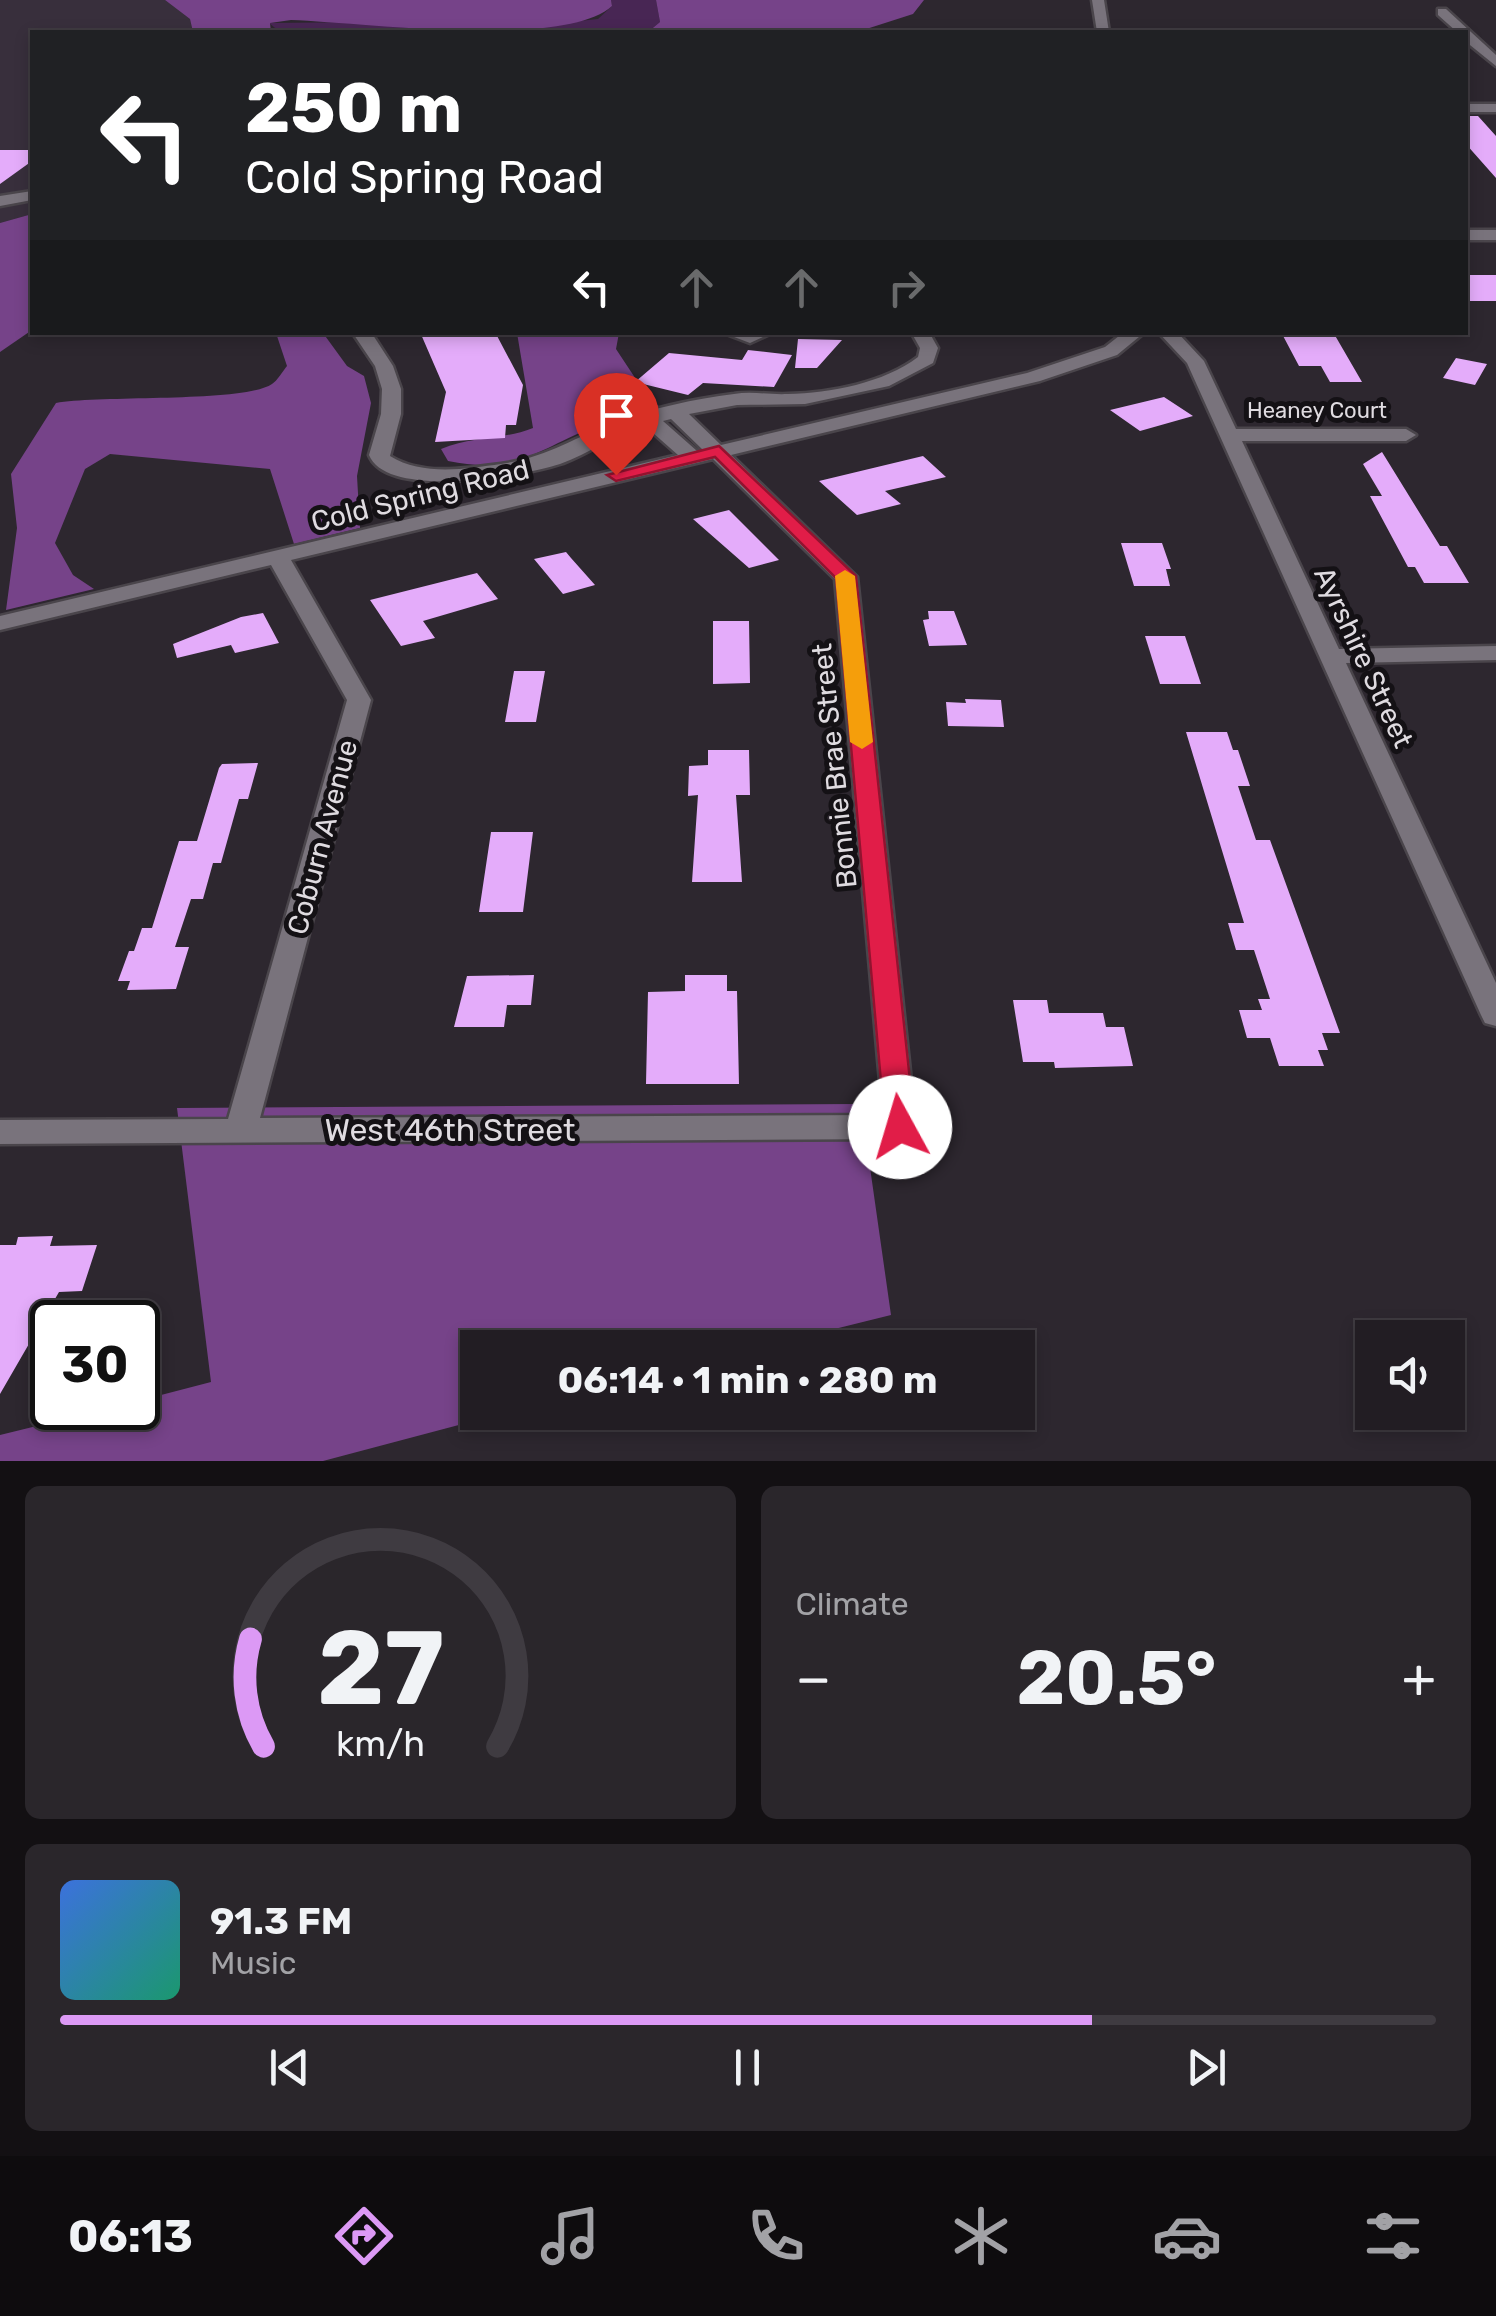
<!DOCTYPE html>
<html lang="en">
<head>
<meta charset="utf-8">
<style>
  :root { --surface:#221d23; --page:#2a262b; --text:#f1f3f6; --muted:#a2a2a6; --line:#3f3b41; --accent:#dc99f5 }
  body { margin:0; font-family:Rubik,sans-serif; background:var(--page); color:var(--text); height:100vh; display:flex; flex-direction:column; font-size:38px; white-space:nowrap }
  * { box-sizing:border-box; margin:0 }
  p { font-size:32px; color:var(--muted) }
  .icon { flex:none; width:55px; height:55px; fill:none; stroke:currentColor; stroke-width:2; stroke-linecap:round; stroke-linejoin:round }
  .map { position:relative; height:1461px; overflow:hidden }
  .drawer { display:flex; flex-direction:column; gap:25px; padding:25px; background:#131013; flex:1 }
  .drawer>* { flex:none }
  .hud { position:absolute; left:30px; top:30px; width:1438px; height:305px; border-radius:0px; box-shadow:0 5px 15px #0003,0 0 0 2px var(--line); background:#202124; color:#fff; overflow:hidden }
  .controls { position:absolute; left:1355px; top:1320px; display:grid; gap:20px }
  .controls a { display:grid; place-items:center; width:110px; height:110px; border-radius:0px; background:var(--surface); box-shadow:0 5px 15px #0003,0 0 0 2px var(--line); font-size:50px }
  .speed { position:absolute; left:30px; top:1300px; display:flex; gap:20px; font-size:50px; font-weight:700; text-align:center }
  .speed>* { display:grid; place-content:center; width:130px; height:130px; border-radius:50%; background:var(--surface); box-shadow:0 5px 15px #0003,0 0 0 2px var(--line); line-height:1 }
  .speed .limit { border:5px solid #111; border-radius:15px; background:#fff; color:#111 }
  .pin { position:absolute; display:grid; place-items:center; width:85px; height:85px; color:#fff; margin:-102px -42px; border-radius:50% 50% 50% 0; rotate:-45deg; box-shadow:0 0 10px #0007 }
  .pin .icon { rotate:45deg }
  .me { position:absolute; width:110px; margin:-55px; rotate:354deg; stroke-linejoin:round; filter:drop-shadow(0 0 8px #0008) }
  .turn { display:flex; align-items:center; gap:35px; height:210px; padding:0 50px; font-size:45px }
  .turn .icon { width:130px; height:130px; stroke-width:2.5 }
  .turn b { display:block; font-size:70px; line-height:85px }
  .lanes { display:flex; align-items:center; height:95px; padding:0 50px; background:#0003; justify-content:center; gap:50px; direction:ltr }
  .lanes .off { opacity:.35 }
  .big { font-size:75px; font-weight:700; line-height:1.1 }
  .drawer .card { flex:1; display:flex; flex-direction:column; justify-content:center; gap:15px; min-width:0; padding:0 35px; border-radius:15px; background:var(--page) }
  .drawer .dial { align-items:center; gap:0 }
  .dial svg { height:260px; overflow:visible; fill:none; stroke:var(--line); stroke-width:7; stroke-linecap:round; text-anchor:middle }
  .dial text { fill:var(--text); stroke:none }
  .song { display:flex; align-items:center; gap:30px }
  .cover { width:120px; height:120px; border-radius:15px; background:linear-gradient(135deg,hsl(220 70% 55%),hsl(160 70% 35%)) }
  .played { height:10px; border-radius:5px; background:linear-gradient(90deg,var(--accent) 75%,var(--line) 75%) }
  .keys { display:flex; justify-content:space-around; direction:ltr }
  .heat { display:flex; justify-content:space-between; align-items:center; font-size:55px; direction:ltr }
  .drawer .tiles { flex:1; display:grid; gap:25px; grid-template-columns:1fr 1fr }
  .card:last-child { grid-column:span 2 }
  .trip { position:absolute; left:460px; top:1330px; width:575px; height:100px; border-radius:0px; background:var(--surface); box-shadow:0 5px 15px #0003,0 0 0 2px var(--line); font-weight:700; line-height:100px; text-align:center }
  .tab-bar { display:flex; height:160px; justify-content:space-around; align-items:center; background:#0e0c0e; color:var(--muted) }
  .tab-bar .icon { width:70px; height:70px }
  .tab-bar .on { color:var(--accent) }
  .tab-bar b { font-size:45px; color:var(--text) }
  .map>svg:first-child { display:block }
  .built { fill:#382f3c }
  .green { fill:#482654 }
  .forest { fill:#764389 }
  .building { fill:#e4acfa }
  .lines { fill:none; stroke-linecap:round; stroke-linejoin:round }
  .minor-casing { stroke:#4a454b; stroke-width:5 }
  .minor { fill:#79737c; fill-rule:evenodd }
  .route { fill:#e11d48; stroke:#92132f; stroke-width:2.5 }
  .slow { fill:#f59e0b }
  .labels { text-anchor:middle; stroke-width:10; stroke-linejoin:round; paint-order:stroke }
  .far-street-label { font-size:22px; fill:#dfdbe0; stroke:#141115 }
  .street-label { font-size:28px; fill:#dfdbe0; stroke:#141115 }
  .near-street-label { font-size:32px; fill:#dfdbe0; stroke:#141115 }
</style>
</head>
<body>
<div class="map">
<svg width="1496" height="1461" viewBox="0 0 1496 1461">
  <rect width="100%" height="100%" fill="#2d272f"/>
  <path class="built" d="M 0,0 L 165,0 L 190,19 L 193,32 L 32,32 L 32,214 L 0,223 Z"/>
  <path class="green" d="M 611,0 L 656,0 L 660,22 L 648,32 L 280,32 L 269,23 L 367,22 L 393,27 L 579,21 L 598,19 L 612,6 Z"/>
  <path class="forest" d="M 165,0 L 611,0 L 612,6 C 564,50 360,22 291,20 L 270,23 L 271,32 L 193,32 L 190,19 Z
    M 656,0 L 924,0 L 913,14 L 857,32 L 648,32 L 660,22 Z
    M 32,214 L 32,330 L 0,352 L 0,223 Z
    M 276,333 L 323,333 L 347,366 L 364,376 L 371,403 L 357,476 L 360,528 L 294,544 L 270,469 L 110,454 L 85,469 L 55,543 L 73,575 L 94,589 L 6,610 L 17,528 L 11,474 L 56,403 C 101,395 244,403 272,384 C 277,381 283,371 287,366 Z
    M 517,333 L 619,333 L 616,349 L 649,399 L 660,407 C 635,415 608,420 584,431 C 532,454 510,474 448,461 L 441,449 C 472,436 503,440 533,428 Z
    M 861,1104 L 891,1315 L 762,1347 L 478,1348 L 478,1412 L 504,1413 L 323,1461 L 0,1461 L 0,1435 L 110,1408 L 138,1408 L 138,1401 L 211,1382 L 177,1108 Z"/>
  <path class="building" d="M 1465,116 L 1478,116 L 1496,136 L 1496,178 L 1465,143 Z
    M 0,150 L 32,150 L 32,161 L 0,184 Z
    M 1465,275 L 1496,275 L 1496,301 L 1465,301 Z
    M 420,332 L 495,332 L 523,385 L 516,425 L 506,425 L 505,438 L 435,442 L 446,392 Z
    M 1281,332 L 1333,332 L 1362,382 L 1330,382 L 1321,366 L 1299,366 Z
    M 798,339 L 842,340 L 817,368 L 795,368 Z
    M 748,350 L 792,355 L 774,387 L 703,383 L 688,395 L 635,382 L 669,353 L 742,360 Z
    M 1456,358 L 1487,364 L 1475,385 L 1443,378 Z
    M 1164,397 L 1193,416 L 1140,431 L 1110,410 Z
    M 1382,452 L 1440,546 L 1447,546 L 1469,583 L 1424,583 L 1415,567 L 1408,567 L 1370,496 L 1382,496 L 1363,464 Z
    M 923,456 L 946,477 L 885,491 L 901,504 L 857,515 L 819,481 Z
    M 729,510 L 779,560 L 749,568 L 693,519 Z
    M 1121,543 L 1162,543 L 1171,569 L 1166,569 L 1170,586 L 1134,586 Z
    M 566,552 L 571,558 L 595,585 L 563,594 L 534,559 Z
    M 477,573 L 498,599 L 423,621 L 435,638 L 401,646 L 370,600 Z
    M 928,611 L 954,611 L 967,645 L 929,646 L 923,620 L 929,619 Z
    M 263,613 L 279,643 L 235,653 L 231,645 L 177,658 L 173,644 L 241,617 Z
    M 713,621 L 749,621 L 750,683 L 713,684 Z
    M 1145,636 L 1185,636 L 1201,684 L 1160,684 Z
    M 514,671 L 545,671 L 536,722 L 505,722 Z
    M 965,699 L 1001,700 L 1004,727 L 948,726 L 946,702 L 966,703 Z
    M 1186,732 L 1227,732 L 1233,750 L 1238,750 L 1250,786 L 1238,786 L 1256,840 L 1270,840 L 1340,1033 L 1322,1033 L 1328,1050 L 1318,1050 L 1324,1066 L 1279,1066 L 1270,1038 L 1247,1038 L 1239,1010 L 1262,1010 L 1258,999 L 1270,999 L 1254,950 L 1236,950 L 1228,923 L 1244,923 Z
    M 708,750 L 749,750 L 750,795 L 736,795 L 742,882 L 692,882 L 698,795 L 688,796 L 689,766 L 708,765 Z
    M 258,763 L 248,799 L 239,799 L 221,863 L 213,863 L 203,899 L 191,899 L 175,947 L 189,947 L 176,989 L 127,990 L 130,981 L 118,981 L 129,951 L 134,951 L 142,928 L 152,928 L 179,841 L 197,841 L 219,768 L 222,764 Z
    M 491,832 L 533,832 L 523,912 L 479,912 Z
    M 534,975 L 531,1005 L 507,1005 L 504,1027 L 454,1027 L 467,976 Z
    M 685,975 L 727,975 L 727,991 L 737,991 L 739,1084 L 646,1084 L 648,992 L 685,991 Z
    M 1013,1000 L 1047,1000 L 1049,1013 L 1103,1013 L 1106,1027 L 1124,1027 L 1133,1066 L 1055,1068 L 1054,1062 L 1023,1062 Z
    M 53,1236 L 50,1246 L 97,1245 L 82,1291 L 59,1292 L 0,1394 L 0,1245 L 16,1245 L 18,1237 Z"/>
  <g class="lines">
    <defs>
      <path id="minor" d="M 1092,0 L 1104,0 L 1109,32 L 1097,32 Z
        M 1438,9 L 1446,9 L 1496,55 L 1496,66 L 1465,41 L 1465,32 L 1457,32 L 1438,15 Z
        M 1465,104 L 1496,104 L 1496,112 L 1465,112 Z
        M 32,191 L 32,200 L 0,206 L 0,196 Z
        M 1465,230 L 1496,230 L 1496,240 L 1465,240 Z
        M 352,332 L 371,332 L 393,366 L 401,389 L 401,414 L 390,456 C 422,476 465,469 501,464 C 548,457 573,438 615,422 C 652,408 695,399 734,394 C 752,391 770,395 788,394 C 830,393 884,383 918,357 L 920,348 L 911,332 L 929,332 L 938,348 L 933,363 L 889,386 L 805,404 L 737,405 L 689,414 L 721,445 L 1027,373 L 1105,347 L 1124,332 L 1145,332 L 1117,355 L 1040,381 L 731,455 L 857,577 L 916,1127 L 911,1136 L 900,1139 L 0,1144 L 0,1120 L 228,1119 L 347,700 L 271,565 L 0,630 L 0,616 L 678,455 L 644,425 C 614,434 589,454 560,464 C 524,476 387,500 369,455 L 381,414 L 382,389 L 375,366 ZM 671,419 L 703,450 L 697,451 L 663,421 ZM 713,459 L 835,579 L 883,1115 L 260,1118 L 371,700 L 291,560 Z
        M 721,332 L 774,332 L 750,343 Z
        M 1158,332 L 1177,332 L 1204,361 L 1236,429 L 1406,429 L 1416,435 L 1406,441 L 1242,441 L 1339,649 L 1496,646 L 1496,660 L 1346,663 L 1496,983 L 1496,1026 L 1485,1023 L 1481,1015 L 1187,363 Z"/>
    </defs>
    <use href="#minor" class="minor-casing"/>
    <use href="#minor" class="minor"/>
  </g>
  <path class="route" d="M 719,446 L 856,576 L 915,1127 L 910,1135 L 890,1135 L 885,1127 L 836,578 L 715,457 L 616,481 L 607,475 Z"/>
  <path class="slow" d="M 845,570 L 855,576 L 873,742 L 862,749 L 850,742 L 835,576 Z"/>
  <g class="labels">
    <g class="far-street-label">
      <text x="1317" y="418">Heaney Court</text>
    </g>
    <g class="street-label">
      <text transform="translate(420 495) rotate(-14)" y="10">Cold Spring Road</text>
      <text transform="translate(1364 657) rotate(65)" y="10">Ayrshire Street</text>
      <text transform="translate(834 766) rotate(-96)" y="10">Bonnie Brae Street</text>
      <text transform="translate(322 837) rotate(-75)" y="10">Coburn Avenue</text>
    </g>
    <g class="near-street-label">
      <text x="450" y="1141">West 46th Street</text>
    </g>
  </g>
</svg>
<div class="controls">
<a><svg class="icon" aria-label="sound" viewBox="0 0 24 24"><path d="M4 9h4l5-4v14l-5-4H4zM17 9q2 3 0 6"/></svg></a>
</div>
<div class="speed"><div class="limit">30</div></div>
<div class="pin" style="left:616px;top:475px;background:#d93025"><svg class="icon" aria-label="arrive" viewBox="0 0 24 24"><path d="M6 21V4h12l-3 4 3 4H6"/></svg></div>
<svg class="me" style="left:900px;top:1127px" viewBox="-20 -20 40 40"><circle r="19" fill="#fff"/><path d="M0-13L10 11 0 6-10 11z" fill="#e11d48"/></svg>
<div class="trip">06:14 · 1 min · 280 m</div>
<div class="hud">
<div class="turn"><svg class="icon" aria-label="left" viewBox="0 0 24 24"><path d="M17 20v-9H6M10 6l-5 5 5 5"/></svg><div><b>250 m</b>Cold Spring Road</div></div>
<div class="lanes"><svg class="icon" aria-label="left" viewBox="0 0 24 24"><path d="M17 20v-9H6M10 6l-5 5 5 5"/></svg><svg class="icon off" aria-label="ahead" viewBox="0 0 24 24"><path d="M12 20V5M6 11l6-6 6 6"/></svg><svg class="icon off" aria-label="ahead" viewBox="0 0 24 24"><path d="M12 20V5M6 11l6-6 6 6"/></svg><svg class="icon off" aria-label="right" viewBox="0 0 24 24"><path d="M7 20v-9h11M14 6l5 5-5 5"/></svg></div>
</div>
</div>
<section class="drawer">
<div class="tiles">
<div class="card dial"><svg viewBox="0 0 100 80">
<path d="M14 69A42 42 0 1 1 86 69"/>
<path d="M14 69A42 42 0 0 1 10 36" stroke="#dc99f5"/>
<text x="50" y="56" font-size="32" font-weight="700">27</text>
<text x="50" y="72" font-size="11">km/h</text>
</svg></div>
<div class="card"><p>Climate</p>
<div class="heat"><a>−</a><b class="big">20.5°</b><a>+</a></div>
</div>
<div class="card">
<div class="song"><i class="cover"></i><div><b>91.3 FM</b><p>Music</p></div></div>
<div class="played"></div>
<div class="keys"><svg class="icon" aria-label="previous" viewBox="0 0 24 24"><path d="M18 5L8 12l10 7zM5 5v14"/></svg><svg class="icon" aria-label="pause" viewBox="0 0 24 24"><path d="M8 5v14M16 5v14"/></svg><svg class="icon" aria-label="next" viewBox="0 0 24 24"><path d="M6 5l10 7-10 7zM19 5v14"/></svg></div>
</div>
</div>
</section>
<nav class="tab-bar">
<b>06:13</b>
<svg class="icon on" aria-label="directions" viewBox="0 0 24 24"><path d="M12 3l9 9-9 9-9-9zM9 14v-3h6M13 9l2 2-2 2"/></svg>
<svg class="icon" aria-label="music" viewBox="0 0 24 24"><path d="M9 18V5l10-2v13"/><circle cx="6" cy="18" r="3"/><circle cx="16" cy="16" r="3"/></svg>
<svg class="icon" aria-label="phone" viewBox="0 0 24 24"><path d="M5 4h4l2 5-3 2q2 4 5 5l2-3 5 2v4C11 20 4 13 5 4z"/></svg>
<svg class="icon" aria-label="climate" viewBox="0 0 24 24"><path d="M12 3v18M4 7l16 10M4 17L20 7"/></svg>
<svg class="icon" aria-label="car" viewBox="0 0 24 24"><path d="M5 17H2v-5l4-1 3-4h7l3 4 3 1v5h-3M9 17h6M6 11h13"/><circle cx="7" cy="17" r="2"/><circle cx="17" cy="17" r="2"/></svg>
<svg class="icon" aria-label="filters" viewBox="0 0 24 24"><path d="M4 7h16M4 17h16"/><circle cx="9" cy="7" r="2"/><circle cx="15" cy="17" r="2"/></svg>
</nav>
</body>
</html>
